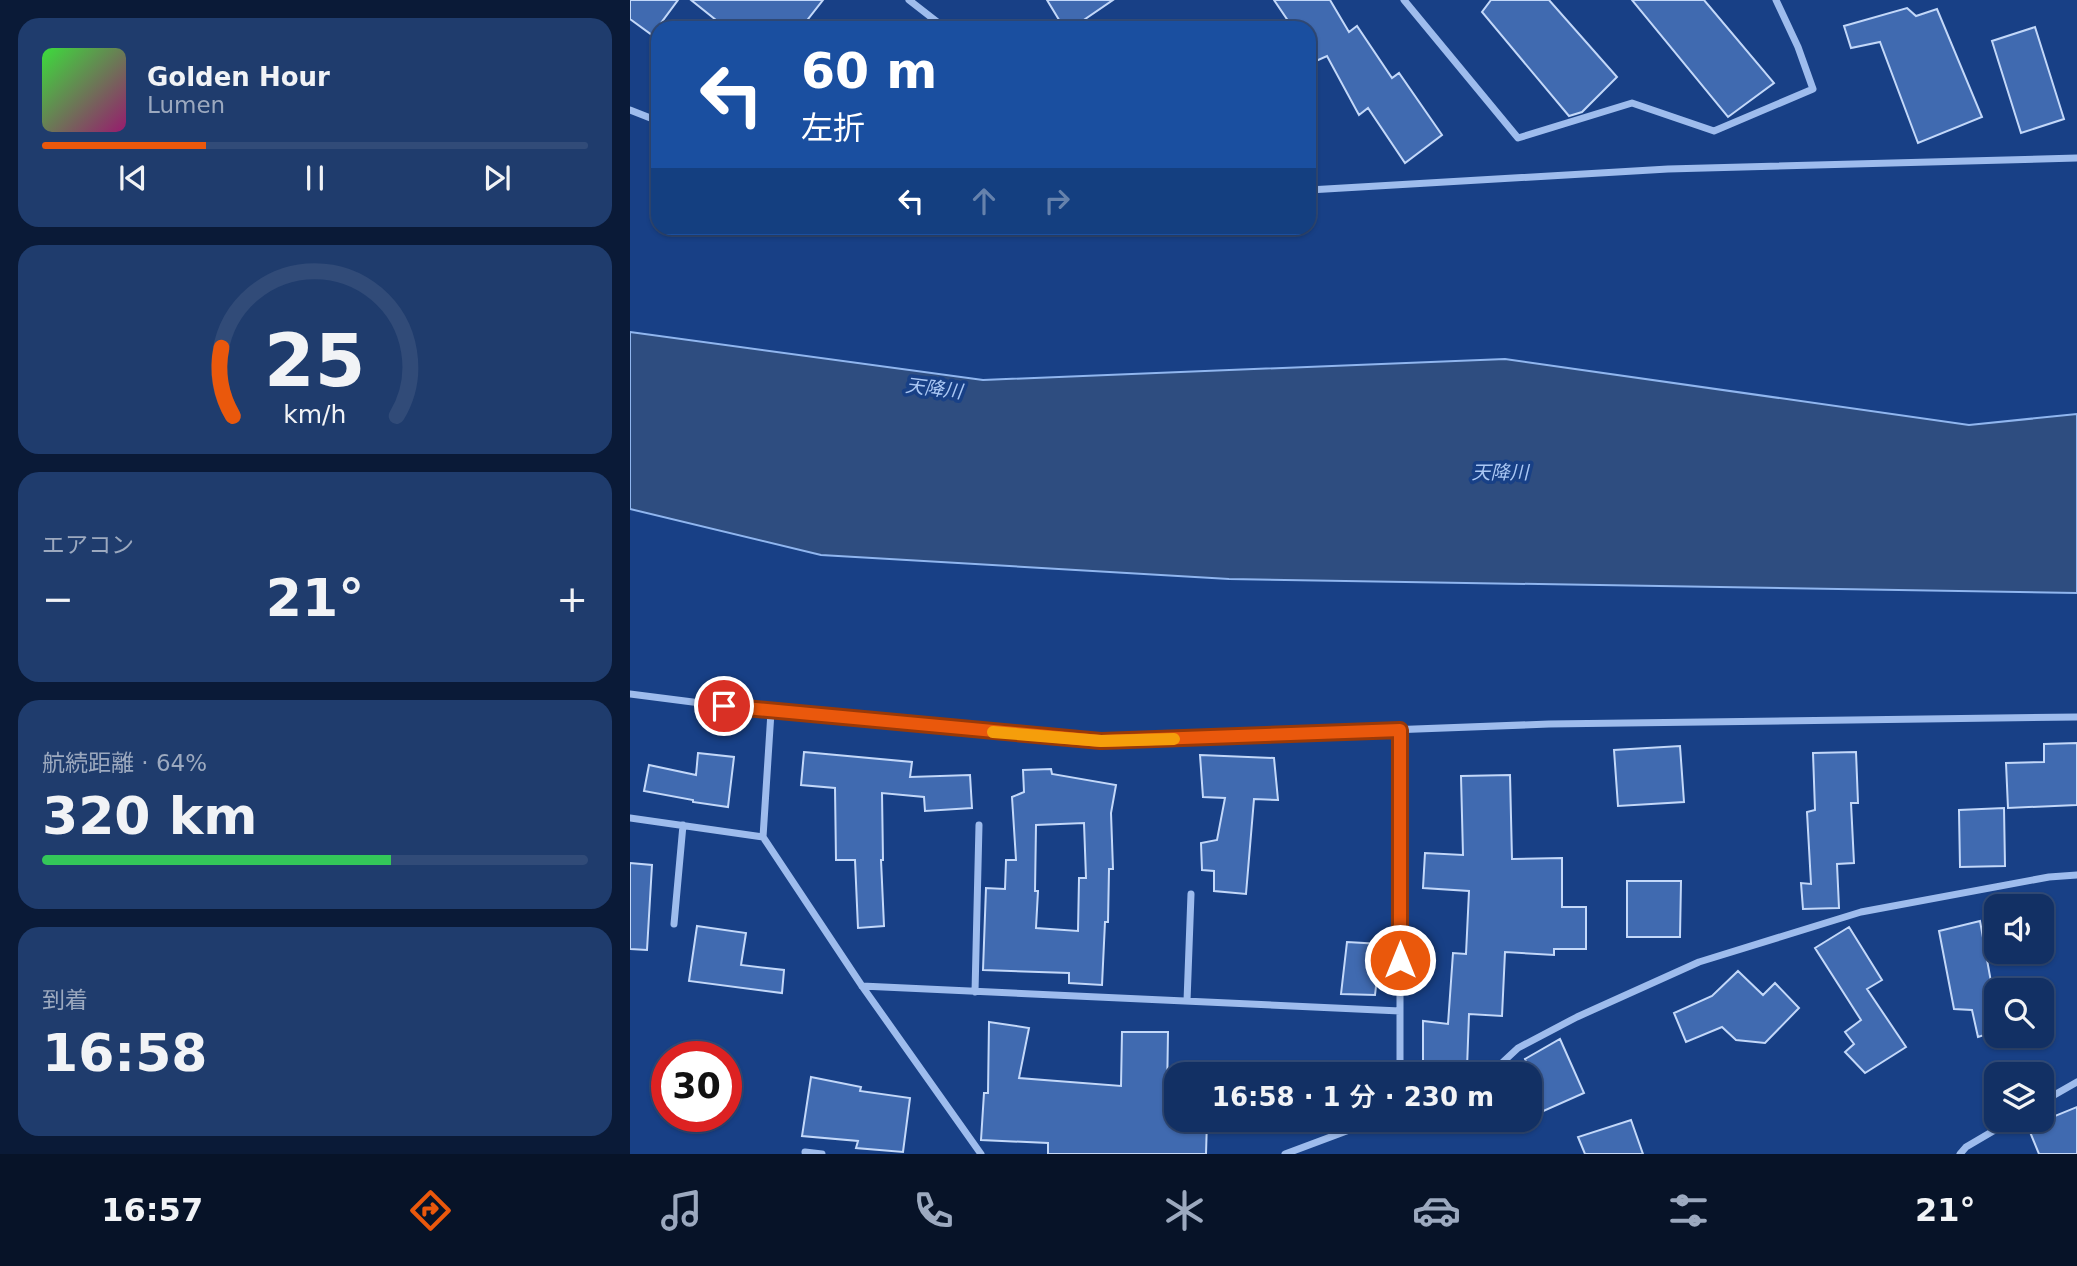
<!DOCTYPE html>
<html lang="ja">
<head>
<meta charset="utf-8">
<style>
  :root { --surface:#123064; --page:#1f3c6d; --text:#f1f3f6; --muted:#9ca9bf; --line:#314b78; --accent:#ea580c }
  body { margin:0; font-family:"DejaVu Sans","Noto Sans JP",sans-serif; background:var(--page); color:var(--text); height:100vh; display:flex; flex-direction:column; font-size:26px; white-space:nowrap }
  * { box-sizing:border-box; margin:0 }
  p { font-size:23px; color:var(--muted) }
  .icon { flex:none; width:38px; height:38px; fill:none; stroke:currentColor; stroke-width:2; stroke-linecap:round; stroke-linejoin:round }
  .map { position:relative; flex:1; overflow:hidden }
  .panel { display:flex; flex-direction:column; gap:18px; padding:18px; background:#0a1a37; width:630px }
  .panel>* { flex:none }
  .guide { position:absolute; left:21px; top:21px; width:665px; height:214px; border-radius:21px; box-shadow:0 2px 5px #0004,0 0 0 2px var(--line); background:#1a4fa0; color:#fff; overflow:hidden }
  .buttons { position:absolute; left:1354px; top:894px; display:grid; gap:14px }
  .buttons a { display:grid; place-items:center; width:70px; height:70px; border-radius:14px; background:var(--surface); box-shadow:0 2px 5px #0004,0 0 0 2px var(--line); font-size:35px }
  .speed { position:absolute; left:21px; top:1041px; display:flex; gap:14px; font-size:35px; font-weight:700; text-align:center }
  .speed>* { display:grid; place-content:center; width:91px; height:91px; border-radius:50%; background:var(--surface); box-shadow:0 2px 5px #0004,0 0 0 2px var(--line); line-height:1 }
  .speed .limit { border:10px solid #d22; background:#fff; color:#111 }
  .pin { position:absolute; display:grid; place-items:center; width:60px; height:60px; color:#fff; margin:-30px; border:4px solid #fff; border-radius:50%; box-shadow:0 2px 7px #0007 }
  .me { position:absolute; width:77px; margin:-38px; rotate:0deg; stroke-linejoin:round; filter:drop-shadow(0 0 5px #0008) }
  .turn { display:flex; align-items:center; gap:24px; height:147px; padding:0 35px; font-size:32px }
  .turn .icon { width:91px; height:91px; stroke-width:2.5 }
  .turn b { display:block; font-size:49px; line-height:60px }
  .lanes { display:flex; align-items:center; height:66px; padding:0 35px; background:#0003; justify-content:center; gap:35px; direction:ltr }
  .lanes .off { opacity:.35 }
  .big { font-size:52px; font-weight:600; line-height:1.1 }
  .panel .card { flex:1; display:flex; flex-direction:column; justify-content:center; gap:10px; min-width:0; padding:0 24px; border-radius:21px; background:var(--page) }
  .panel .dial { align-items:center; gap:0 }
  .dial svg { height:182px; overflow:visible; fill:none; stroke:var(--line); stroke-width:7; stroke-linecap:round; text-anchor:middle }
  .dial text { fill:var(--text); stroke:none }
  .song { display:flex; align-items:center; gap:21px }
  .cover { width:84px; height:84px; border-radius:10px; background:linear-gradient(135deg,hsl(120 70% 55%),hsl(320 70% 35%)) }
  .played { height:7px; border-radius:4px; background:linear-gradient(90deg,var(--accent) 30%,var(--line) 30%) }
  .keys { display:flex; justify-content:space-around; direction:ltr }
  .heat { display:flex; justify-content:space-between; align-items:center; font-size:38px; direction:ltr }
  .charge { height:10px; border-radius:5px; background:linear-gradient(90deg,#34c759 64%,var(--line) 0) }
  .trip { position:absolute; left:534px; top:1062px; width:378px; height:70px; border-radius:21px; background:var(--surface); box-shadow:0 2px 5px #0004,0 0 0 2px var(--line); font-weight:600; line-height:70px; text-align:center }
  .menu { display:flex; height:112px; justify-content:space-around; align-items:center; background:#071328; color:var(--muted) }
  .menu .icon { width:49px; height:49px }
  .menu .selected { color:var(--accent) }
  .menu b { font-size:32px; color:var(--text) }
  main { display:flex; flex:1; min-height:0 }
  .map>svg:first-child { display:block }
  .water { fill:#2e4d80; stroke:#90b6ef; stroke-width:2 }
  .building { fill:#406ab0; stroke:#c3d8f9; stroke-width:2; fill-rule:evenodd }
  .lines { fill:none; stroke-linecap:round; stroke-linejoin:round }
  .street { stroke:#9ebced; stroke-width:7 }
  .route-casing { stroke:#983908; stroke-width:18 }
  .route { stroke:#ea580c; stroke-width:12 }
  .slow { stroke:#f59e0b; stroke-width:12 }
  .labels { text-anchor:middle; stroke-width:7; stroke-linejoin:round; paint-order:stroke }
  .water-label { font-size:19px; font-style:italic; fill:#aac7f4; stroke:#184086 }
</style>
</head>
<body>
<main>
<section class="panel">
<div class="card">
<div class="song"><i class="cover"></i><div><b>Golden Hour</b><p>Lumen</p></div></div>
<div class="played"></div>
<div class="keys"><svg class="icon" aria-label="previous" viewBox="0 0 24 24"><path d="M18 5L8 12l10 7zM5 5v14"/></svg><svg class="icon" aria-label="pause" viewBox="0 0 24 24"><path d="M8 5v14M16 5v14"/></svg><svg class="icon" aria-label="next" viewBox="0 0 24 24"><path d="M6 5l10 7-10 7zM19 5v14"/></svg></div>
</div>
<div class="card dial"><svg viewBox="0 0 100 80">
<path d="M14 69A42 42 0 1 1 86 69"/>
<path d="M14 69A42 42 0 0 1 9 39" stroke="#ea580c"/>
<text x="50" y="56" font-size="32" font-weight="700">25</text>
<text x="50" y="72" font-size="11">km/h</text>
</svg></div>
<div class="card"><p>エアコン</p>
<div class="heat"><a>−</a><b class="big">21°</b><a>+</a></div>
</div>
<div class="card"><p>航続距離 · 64%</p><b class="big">320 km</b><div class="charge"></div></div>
<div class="card"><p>到着</p><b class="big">16:58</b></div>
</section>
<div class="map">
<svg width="1447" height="1154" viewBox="0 0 1447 1154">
  <rect width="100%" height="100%" fill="#184086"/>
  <path class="water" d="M 0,332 L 353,380 L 875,359 L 1339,425 L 1447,414 L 1447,593 L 599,579 L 191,555 L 0,509 Z"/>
  <path class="building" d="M 0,0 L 48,0 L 22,35 L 0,19 Z
    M 61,0 L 193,0 L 171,28 L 96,28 Z
    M 417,0 L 483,0 L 442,28 L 434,28 Z
    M 644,0 L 700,0 L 719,32 L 727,26 L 762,78 L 769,73 L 812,135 L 775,163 L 738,108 L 729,115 L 697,56 L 686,61 L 679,51 L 679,28 L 663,28 Z
    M 861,0 L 919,0 L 987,77 L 952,112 L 939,116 L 852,12 Z
    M 1002,0 L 1074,0 L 1144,83 L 1098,117 Z
    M 1277,8 L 1286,16 L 1307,9 L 1352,117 L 1288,143 L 1250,42 L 1221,48 L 1214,26 Z
    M 1405,27 L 1434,119 L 1391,133 L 1362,41 Z
    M 1447,743 L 1447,805 L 1378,808 L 1376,763 L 1414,762 L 1414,744 Z
    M 1050,746 L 1054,802 L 988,806 L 984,750 Z
    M 174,752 L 282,762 L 280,777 L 340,775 L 342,808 L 295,811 L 294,797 L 252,793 L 253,860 L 251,860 L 254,926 L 228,928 L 225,860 L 206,860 L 205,788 L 171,785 Z
    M 1226,752 L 1228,803 L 1221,803 L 1224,863 L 1207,864 L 1209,908 L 1173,909 L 1171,883 L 1181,884 L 1177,812 L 1185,810 L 1183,753 Z
    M 68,753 L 104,757 L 98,807 L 63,802 L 63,800 L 14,791 L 19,765 L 66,775 Z
    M 570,755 L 644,758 L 648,800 L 624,799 L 616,894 L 584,891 L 584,871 L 572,870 L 571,843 L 587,840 L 595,798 L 573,797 Z
    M 421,769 L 422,774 L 486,785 L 481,813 L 483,869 L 479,869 L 478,922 L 475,922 L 472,985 L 439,983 L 439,973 L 353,970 L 356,888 L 375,889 L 376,860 L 386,860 L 382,797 L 394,792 L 393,770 ZM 454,823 L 456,878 L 449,878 L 448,931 L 406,928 L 408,891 L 405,891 L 406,825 Z
    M 880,775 L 882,859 L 932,858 L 932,907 L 956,907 L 956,949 L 924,949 L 924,955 L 875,952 L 872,1016 L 839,1014 L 837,1068 L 793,1067 L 793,1021 L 818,1024 L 823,953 L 836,954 L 839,891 L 793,888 L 795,853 L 833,855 L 831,776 Z
    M 1374,808 L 1375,866 L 1330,867 L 1329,810 Z
    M 0,863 L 22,865 L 17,950 L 0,949 Z
    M 997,881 L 1051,881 L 1050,937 L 997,937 Z
    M 1350,921 L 1367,1015 L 1367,1031 L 1348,1037 L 1342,1010 L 1324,1009 L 1309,931 Z
    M 67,926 L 116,933 L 111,965 L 154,970 L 152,993 L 59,981 Z
    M 1219,927 L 1252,980 L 1237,989 L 1276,1047 L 1235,1073 L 1215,1052 L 1224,1044 L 1215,1032 L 1231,1020 L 1185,948 Z
    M 717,942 L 751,944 L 745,995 L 711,994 Z
    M 1108,971 L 1133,995 L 1145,983 L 1169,1008 L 1135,1043 L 1106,1040 L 1092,1027 L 1056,1042 L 1044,1013 L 1082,996 Z
    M 359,1022 L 399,1028 L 389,1078 L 491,1086 L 492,1032 L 538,1032 L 537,1096 L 546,1096 L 546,1120 L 577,1120 L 576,1154 L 418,1154 L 418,1143 L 351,1140 L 354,1093 L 358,1093 Z
    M 930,1039 L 954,1093 L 900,1117 L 900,1091 L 907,1087 L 895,1059 Z
    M 181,1077 L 231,1087 L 230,1091 L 280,1098 L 273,1152 L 226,1148 L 228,1141 L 172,1136 Z
    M 1447,1107 L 1447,1154 L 1409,1154 L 1398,1127 Z
    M 1001,1120 L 1013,1154 L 955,1154 L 948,1137 Z"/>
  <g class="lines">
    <path class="street" d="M 279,0 L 315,28
      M 774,0 L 888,138 L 1002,103 L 1084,131 L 1183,89 L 1168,47 L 1146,0
      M 0,110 L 28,121
      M 679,190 L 1038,169 L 1447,158
      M 0,694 L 141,712 L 471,741 L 919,724 L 1447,717
      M 141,712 L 133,837 L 232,986 L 351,1154
      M 0,818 L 133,837
      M 44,924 L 53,825
      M 232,986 L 770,1011
      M 345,992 L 349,825
      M 557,1001 L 561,894
      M 770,1074 L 770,730
      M 860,1074 L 888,1048 L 947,1017 L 1069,962 L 1231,912 L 1419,877 L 1447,875
      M 1412,1102 L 1447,1082
      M 175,1152 L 192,1154
      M 655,1154 L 746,1120
      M 1330,1154 L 1336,1147 L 1382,1120"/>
  </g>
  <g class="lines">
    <defs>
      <path id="route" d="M 94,706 L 471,741 L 770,730 L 770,960"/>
    </defs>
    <use href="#route" class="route-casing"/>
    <use href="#route" class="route"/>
    <path class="slow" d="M 363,732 L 471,741 L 544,739"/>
  </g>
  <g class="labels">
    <g class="water-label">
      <text transform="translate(304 388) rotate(7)" y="7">天降川</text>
      <text x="870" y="479">天降川</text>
    </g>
  </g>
</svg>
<div class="buttons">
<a><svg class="icon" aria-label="sound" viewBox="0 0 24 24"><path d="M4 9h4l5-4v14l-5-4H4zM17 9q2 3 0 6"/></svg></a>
<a><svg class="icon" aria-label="search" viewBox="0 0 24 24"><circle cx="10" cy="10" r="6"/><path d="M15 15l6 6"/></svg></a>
<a><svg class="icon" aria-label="layers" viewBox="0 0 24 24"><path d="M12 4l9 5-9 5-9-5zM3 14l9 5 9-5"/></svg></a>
</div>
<div class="speed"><div class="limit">30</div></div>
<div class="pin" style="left:94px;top:706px;background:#d93025"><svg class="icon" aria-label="arrive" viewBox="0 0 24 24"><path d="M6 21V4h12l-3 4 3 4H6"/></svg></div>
<svg class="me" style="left:770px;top:960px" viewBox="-20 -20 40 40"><circle r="17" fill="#ea580c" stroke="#fff" stroke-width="3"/><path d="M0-11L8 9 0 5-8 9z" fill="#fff"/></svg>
<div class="trip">16:58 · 1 分 · 230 m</div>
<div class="guide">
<div class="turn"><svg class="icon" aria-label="left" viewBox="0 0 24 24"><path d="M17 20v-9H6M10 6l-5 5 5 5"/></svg><div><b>60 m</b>左折</div></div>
<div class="lanes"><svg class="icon" aria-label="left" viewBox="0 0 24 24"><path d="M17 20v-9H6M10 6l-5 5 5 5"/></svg><svg class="icon off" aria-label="ahead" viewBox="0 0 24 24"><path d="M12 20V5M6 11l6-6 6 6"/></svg><svg class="icon off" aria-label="right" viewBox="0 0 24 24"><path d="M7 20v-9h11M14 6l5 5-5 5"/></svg></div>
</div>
</div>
</main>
<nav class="menu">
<b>16:57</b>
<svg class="icon selected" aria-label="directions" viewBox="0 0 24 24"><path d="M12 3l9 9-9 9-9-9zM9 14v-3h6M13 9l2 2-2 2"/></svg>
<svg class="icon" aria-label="music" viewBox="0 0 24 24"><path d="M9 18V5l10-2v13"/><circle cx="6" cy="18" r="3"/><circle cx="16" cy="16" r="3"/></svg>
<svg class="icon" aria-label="phone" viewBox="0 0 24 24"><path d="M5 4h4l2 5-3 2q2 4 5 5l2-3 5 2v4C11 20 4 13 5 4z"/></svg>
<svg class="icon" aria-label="climate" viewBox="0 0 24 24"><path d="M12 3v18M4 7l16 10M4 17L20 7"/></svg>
<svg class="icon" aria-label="car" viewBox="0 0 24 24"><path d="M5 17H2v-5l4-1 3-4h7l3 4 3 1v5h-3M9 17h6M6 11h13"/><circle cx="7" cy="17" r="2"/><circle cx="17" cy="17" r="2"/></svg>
<svg class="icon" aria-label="filters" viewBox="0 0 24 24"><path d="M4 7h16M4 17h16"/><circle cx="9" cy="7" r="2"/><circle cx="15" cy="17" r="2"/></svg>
<b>21°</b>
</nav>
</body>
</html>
